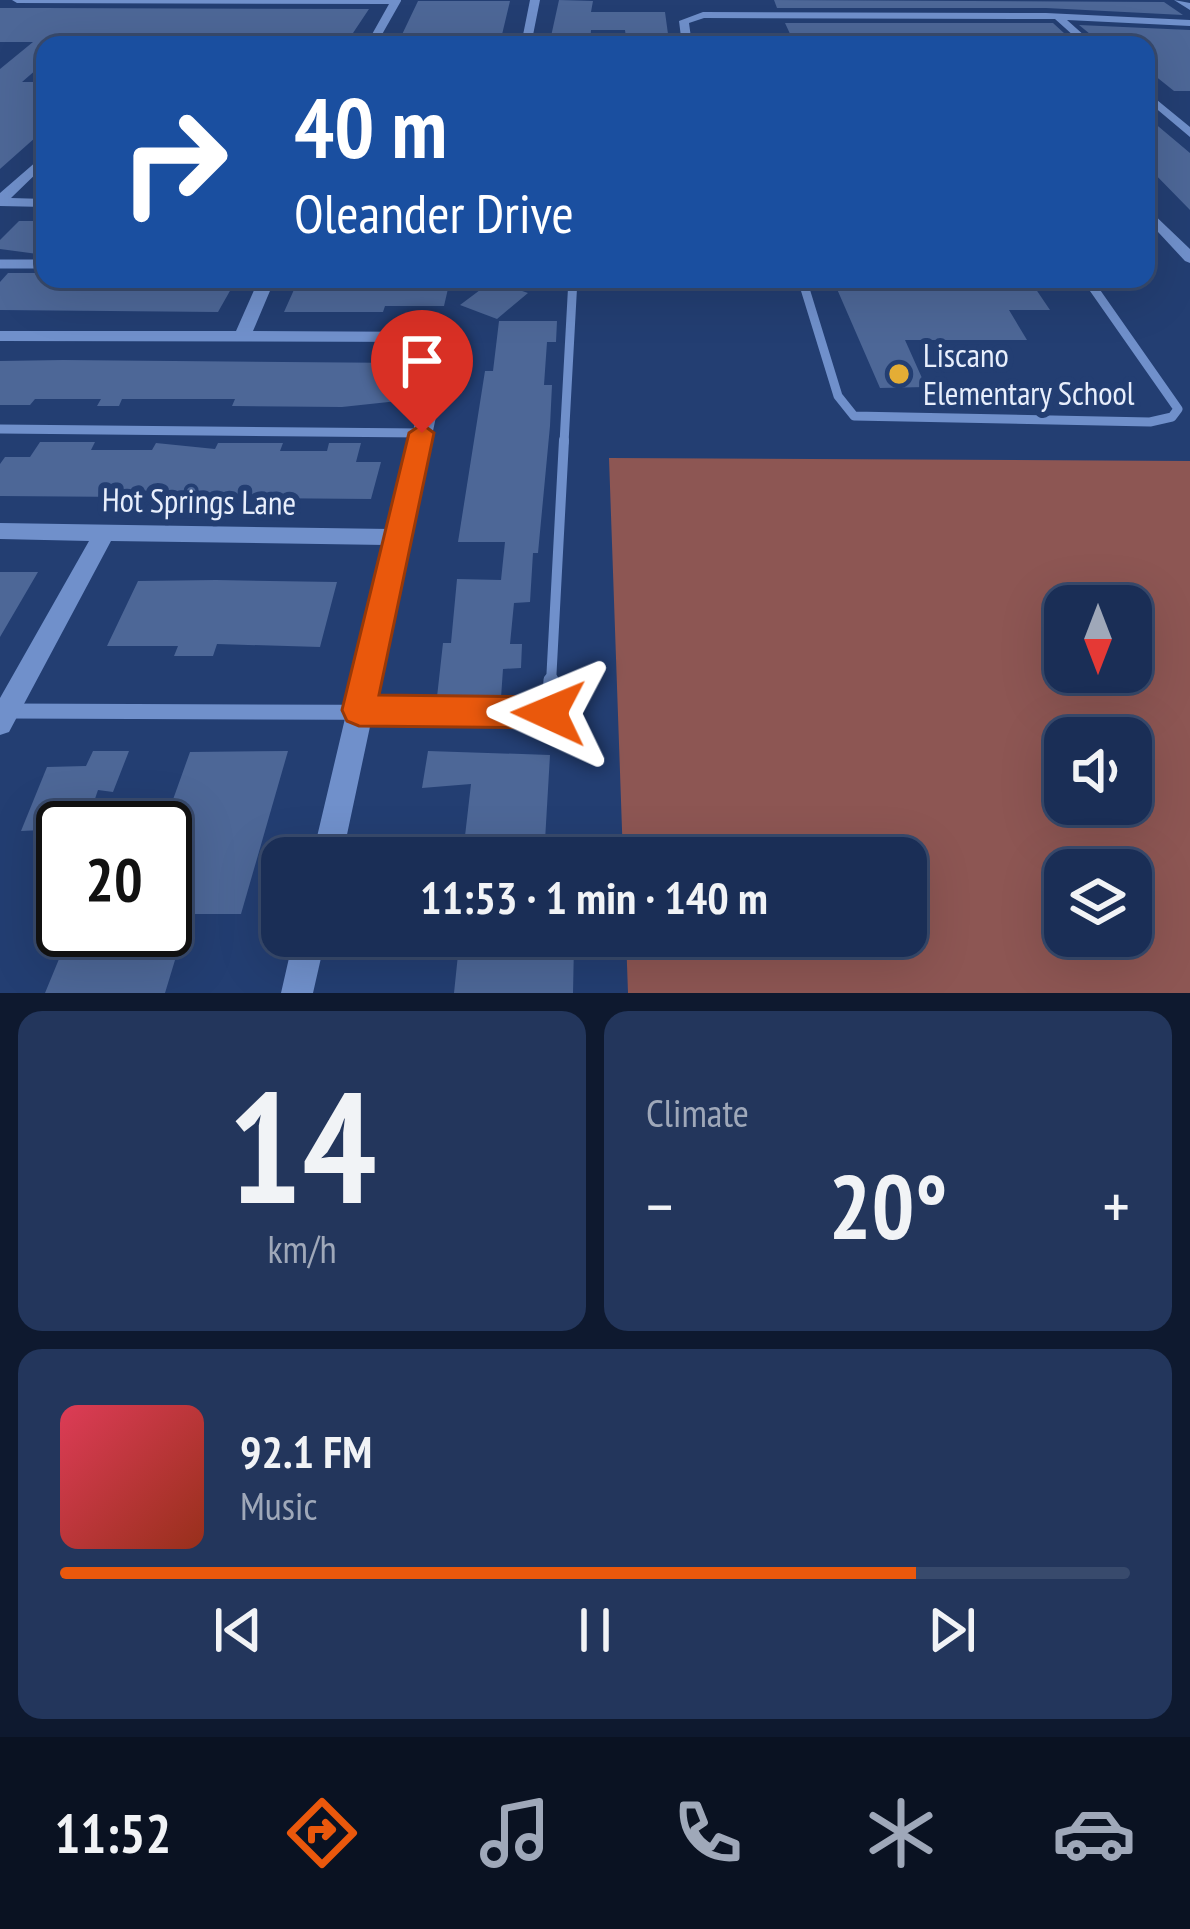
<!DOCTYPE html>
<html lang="en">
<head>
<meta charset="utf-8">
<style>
  :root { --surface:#1a2e56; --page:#23365c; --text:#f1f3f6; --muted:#9fa8b9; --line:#384a6c; --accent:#ea580c }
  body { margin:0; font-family:"PT Sans Narrow",sans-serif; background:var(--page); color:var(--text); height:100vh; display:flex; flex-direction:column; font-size:45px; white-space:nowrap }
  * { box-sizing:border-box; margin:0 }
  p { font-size:39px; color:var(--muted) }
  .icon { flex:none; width:66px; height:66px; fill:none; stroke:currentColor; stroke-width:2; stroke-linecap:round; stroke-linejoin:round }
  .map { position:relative; height:993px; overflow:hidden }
  .panel { display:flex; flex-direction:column; gap:18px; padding:18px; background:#0e192f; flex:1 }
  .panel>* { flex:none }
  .hud { position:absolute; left:36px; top:36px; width:1119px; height:252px; border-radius:24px; box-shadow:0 12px 48px #0002,0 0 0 3px var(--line); background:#1a4fa0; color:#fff; overflow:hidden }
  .needle { width:78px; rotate:180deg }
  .tools { position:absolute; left:1044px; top:585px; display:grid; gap:24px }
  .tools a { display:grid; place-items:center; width:108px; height:108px; border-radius:24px; background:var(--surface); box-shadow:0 12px 48px #0002,0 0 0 3px var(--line); font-size:60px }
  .speed { position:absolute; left:36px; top:801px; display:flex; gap:24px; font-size:60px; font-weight:700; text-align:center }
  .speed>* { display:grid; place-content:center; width:156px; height:156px; border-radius:50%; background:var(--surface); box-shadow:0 12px 48px #0002,0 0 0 3px var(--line); line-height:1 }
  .speed .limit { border:6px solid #111; border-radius:18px; background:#fff; color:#111 }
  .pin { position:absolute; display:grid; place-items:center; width:102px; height:102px; color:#fff; margin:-123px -51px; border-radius:50% 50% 50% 0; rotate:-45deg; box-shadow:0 0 12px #0007 }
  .pin .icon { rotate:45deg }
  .me { position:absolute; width:132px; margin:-66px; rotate:271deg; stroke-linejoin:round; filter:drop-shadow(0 0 9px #0008) }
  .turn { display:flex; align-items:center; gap:42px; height:252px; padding:0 60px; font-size:54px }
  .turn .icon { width:156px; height:156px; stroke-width:2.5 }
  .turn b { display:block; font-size:84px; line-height:102px }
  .big { font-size:90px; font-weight:800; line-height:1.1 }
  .panel .widget { flex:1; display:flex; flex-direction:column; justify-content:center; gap:18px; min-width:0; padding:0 42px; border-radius:24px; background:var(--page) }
  .panel .dial { align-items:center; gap:0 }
  .dial b { font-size:156px; line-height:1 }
  .song { display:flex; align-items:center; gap:36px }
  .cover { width:144px; height:144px; border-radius:18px; background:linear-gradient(135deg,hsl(350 70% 55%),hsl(10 70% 35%)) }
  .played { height:12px; border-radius:6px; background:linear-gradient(90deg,var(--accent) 80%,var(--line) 80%) }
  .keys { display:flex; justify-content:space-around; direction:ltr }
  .heat { display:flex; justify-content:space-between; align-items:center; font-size:66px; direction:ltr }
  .panel .tiles { flex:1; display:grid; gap:18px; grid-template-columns:1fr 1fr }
  .widget:last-child { grid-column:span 2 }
  .trip { position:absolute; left:261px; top:837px; width:666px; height:120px; border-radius:24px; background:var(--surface); box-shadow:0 12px 48px #0002,0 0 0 3px var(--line); font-weight:800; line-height:120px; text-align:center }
  .tab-bar { display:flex; height:192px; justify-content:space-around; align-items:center; background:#0a1222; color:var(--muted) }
  .tab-bar .icon { width:84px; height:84px }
  .tab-bar .current { color:var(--accent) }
  .tab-bar b { font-size:54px; color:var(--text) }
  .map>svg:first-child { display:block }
  .green { fill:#8d5653; fill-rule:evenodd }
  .building { fill:#4d6797 }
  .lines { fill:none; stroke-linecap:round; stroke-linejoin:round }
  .service-far2 { stroke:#7090cb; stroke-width:9 }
  .service-far1 { stroke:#7090cb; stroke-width:10 }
  .service { stroke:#7090cb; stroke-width:15 }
  .minor { fill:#7090cb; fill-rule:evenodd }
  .route { fill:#ea580c; stroke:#983908; stroke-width:3 }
  .poi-dot { fill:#e4ad35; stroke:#233e72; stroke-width:4.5 }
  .labels { text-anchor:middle; stroke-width:12; stroke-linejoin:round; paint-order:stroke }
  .poi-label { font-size:33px; fill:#e7eefc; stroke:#233e72; text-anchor:start }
  .street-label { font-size:33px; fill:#e7eefc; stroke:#233e72 }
</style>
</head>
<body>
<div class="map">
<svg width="1190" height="993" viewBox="0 0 1190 993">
  <rect width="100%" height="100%" fill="#233e72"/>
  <path class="green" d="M 609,458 L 1190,461 L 1190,993 L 628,993 L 626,936 L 906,936 L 906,858 L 623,858 ZM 1065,606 L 1131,606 L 1131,672 L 1065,672 ZM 1065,738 L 1131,738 L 1131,804 L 1065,804 ZM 1065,870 L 1131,870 L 1131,936 L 1065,936 Z"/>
  <path class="building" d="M 559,0 L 593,1 L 591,12 L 665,12 L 668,34 L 662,34 L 664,45 L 627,45 L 625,30 L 591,30 L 590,45 L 556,45 L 550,41 Z
    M 774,0 L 1164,2 L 1183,15 L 1046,8 L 777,8 Z
    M 418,1 L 510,1 L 500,43 L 398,43 Z
    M 0,8 L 41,8 L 369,9 L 347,42 L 45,45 L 45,62 L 22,82 L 45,82 L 45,129 L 0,169 L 0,69 L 33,42 L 0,42 Z
    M 785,23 L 1053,23 L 1065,34 L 1059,34 L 1065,39 L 814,37 L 791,36 Z
    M 1079,25 L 1190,30 L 1190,91 L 1174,91 L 1149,71 L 1155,71 L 1146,63 L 1146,45 L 1123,45 L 1110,34 L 1090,34 Z
    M 1146,116 L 1190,153 L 1190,210 L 1146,165 Z
    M 19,221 L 45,221 L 45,255 L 0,249 L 0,240 Z
    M 8,273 L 45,273 L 45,279 L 117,279 L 115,282 L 235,282 L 218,312 L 0,310 L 0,282 Z
    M 319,279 L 428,279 L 450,280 L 444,306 L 385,306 L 383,312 L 284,312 L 297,283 Z
    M 922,279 L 1029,279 L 1050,310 L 1009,310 L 1027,340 L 905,340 L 926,387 L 880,388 L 837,289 L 927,289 Z
    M 492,281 L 528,293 L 497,319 L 460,305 Z
    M 499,321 L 557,321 L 556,342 L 547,342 L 544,385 L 552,385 L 550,426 L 538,553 L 533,553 L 530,602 L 514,603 L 510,644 L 522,644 L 521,668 L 503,669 L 501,698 L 437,697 L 443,643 L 451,643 L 457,579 L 501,580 L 505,542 L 458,542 L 485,371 L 493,371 Z
    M 0,361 L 63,360 L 407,363 L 398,401 L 342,407 L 232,406 L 235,399 L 122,399 L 119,406 L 97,406 L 101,399 L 35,399 L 30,405 L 0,405 Z
    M 40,442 L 95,442 L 91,450 L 152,450 L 156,443 L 215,449 L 218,443 L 283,443 L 280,451 L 327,451 L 329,443 L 361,443 L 356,462 L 381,462 L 371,499 L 0,496 L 0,464 L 5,457 L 30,457 Z
    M 0,572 L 38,572 L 0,637 Z
    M 138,581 L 216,580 L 337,582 L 320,647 L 217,644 L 213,656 L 174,656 L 178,646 L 107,646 Z
    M 93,751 L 129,751 L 113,792 L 98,790 L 85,828 L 21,831 L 47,767 L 86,766 Z
    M 288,751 L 241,914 L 189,914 L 165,993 L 45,993 L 66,942 L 165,941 L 165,822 L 190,752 Z
    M 428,751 L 550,755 L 544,858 L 409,858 L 413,834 L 465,836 L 471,784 L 422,788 Z
    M 574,944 L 573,993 L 454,993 L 459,945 Z"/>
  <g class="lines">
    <path class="service-far2" d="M 0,264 L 45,264
      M 802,279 L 838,396 L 854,416 L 1150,422 L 1172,417 L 1178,409 L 1087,279
      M 0,429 L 422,433
      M 564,443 L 573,279"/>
    <path class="service-far1" d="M 551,683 L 564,440"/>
    <path class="service" d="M 10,711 L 549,713 L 551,680"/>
    <path class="minor" d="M 12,0 L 401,0 L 401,1 L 376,45 L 366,45 L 389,4 L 17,3 Z
      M 530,0 L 540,0 L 531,45 L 521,45 Z
      M 1174,0 L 1190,3 L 1190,10 Z
      M 703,12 L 1046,13 L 1190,20 L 1190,26 L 1067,20 L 1095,45 L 1084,45 L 1055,19 L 704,18 L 689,23 L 692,45 L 682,45 L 679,21 Z
      M 1146,91 L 1190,127 L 1190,137 L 1146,100 Z
      M 45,154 L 45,165 L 11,198 L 45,199 L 45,207 L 0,206 L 0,193 Z
      M 1146,207 L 1190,249 L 1190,263 L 1185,261 L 1146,219 Z
      M 259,279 L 275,279 L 253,331 L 444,332 L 453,337 L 342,858 L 312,858 L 386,545 L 111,541 L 9,732 L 0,735 L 0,698 L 89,541 L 0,539 L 0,523 L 390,529 L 434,342 L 0,341 L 0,331 L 236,331 Z
      M 294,936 L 326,936 L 313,993 L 281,993 Z"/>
  </g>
  <path class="route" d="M 422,424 L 434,433 L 379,695 L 549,697 L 561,702 L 566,713 L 561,724 L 549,728 L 359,726 L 347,721 L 342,710 L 409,433 Z"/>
  <circle class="poi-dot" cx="899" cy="374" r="12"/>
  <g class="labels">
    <g class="poi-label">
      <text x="923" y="367">Liscano<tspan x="923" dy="38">Elementary School</tspan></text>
    </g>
    <g class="street-label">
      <text transform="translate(199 501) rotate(1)" y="12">Hot Springs Lane</text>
    </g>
  </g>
</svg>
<div class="tools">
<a><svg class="needle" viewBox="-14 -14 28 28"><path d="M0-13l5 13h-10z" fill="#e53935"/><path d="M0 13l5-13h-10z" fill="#9fa8b9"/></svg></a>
<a><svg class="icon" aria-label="sound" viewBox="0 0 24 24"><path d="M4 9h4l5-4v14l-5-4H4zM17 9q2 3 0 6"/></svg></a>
<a><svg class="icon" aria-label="layers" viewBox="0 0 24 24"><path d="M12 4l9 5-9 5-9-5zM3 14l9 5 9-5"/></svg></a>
</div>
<div class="speed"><div class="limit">20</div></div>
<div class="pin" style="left:422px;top:433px;background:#d93025"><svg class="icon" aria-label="arrive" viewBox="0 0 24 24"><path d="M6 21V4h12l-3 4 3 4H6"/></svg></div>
<svg class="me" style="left:549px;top:713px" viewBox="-20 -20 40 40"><path d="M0-17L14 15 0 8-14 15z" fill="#ea580c" stroke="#fff" stroke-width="4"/></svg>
<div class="trip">11:53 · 1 min · 140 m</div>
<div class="hud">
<div class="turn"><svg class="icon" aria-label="right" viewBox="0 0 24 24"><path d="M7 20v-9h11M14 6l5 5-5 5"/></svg><div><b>40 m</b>Oleander Drive</div></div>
</div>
</div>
<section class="panel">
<div class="tiles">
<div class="widget dial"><b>14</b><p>km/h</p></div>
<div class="widget"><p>Climate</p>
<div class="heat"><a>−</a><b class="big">20°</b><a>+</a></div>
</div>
<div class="widget">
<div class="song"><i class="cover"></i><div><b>92.1 FM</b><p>Music</p></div></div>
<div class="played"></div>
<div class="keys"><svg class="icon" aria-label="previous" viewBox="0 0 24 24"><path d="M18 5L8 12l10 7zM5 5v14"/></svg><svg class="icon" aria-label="pause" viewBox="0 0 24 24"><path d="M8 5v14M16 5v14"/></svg><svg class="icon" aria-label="next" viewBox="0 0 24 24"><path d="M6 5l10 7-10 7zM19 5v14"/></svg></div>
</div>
</div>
</section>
<nav class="tab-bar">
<b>11:52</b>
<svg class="icon current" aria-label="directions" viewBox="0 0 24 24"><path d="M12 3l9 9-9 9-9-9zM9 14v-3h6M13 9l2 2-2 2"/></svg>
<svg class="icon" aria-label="music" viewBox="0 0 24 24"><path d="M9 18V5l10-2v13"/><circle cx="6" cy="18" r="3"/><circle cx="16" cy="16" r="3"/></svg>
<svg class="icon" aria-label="phone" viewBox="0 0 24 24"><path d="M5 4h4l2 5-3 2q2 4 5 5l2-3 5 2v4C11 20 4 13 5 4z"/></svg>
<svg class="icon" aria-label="climate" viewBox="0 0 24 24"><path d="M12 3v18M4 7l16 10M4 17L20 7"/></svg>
<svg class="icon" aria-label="car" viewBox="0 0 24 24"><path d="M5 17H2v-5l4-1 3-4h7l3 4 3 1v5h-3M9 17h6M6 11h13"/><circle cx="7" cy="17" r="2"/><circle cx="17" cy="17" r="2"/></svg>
</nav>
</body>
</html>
